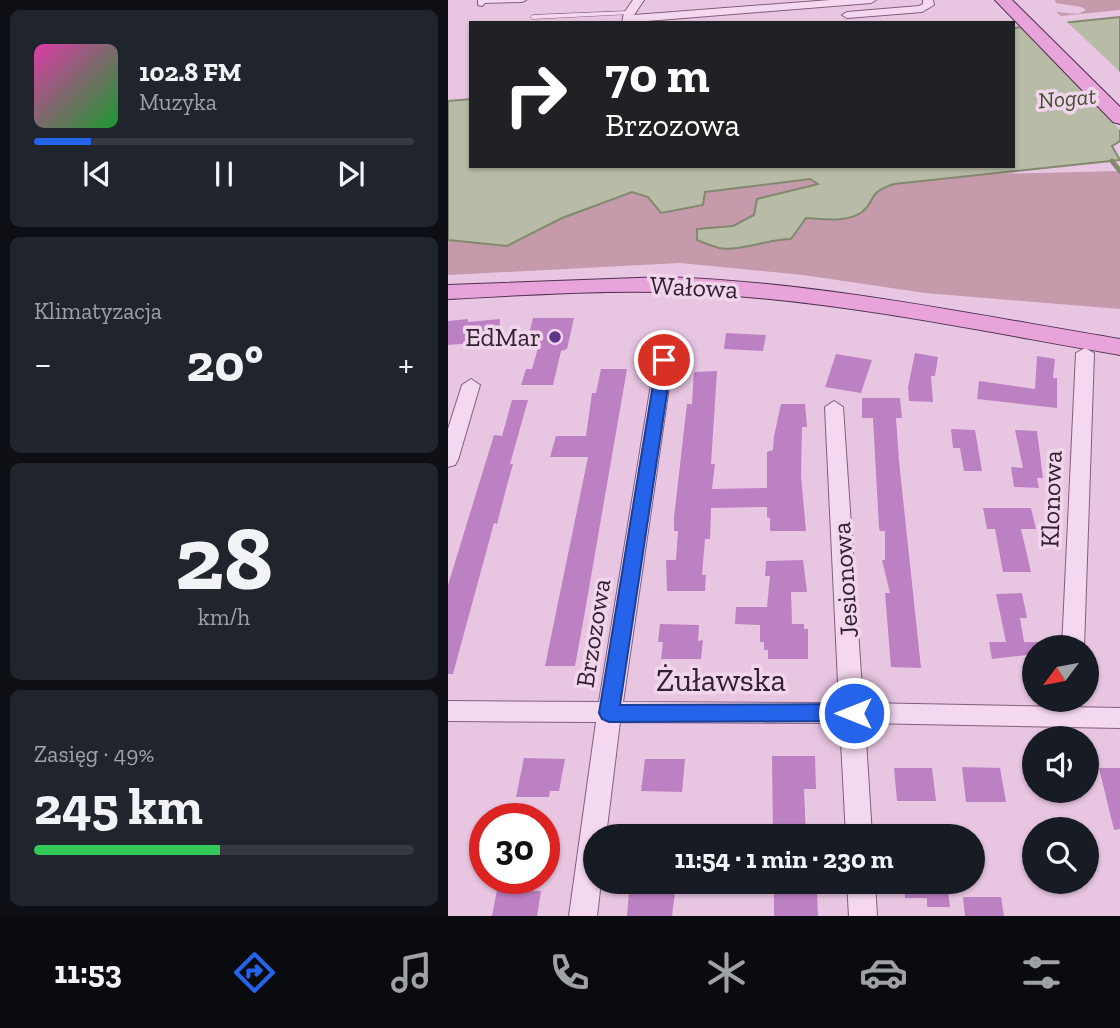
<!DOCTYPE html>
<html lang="pl">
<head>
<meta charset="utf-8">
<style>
  :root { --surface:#171b24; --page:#20242c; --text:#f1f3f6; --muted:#9ea1a6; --line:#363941; --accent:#2563eb }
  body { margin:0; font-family:"Zilla Slab",serif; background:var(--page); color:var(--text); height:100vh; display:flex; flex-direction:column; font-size:26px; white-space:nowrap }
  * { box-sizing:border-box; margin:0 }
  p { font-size:23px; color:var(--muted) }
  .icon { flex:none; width:38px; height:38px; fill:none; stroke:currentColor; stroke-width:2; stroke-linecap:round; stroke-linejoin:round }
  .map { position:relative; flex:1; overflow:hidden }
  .side { display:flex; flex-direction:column; gap:10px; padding:10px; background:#0d0f14; width:448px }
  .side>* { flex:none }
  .guide { position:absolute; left:21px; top:21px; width:546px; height:147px; border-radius:0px; box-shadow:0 2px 5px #0004; background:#202124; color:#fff; overflow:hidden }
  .needle { width:46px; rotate:238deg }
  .fabs { position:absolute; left:574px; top:635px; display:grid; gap:14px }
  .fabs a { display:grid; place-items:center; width:77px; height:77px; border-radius:50%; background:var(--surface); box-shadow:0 2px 5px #0004; font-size:35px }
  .speed { position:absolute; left:21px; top:803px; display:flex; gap:14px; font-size:35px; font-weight:700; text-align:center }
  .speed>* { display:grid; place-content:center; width:91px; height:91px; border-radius:50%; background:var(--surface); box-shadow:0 2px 5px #0004; line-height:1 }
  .speed .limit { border:10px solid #d22; background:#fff; color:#111 }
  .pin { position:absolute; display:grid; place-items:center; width:60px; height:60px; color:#fff; margin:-30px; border:4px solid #fff; border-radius:50%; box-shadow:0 2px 7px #0007 }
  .me { position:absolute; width:77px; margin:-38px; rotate:270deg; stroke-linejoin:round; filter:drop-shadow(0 0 5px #0008) }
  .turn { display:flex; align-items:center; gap:24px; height:147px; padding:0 21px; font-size:32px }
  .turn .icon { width:91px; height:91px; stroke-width:2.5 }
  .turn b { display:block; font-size:49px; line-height:60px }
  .big { font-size:52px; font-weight:700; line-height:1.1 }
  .side .tile { flex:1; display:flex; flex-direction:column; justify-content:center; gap:10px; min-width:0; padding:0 24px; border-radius:10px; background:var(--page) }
  .side .dial { align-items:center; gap:0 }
  .dial b { font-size:91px; line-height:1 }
  .song { display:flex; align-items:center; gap:21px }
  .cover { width:84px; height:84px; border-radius:10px; background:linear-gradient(135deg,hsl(320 70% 55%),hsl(130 70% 35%)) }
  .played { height:7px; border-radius:4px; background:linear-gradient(90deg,var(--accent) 15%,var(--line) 15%) }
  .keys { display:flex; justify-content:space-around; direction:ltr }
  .heat { display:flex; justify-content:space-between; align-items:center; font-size:38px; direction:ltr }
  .charge { height:10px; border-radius:5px; background:linear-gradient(90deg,#34c759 49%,var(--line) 0) }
  .trip { position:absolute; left:135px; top:824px; width:402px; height:70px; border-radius:35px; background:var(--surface); box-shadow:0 2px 5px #0004; font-weight:700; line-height:70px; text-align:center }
  .tab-bar { display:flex; height:112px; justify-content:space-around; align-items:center; background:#090b0e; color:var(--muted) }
  .tab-bar .icon { width:49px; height:49px }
  .tab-bar .current { color:var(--accent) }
  .tab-bar b { font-size:32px; color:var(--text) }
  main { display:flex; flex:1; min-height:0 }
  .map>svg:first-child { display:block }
  .green { fill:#c59bac }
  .water { fill:#b8bca7; stroke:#83896f; stroke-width:2 }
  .pier { fill:#e8c6e2 }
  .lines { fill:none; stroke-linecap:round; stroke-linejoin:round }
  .stream { stroke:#83896f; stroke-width:5 }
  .building { fill:#bc81c2 }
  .service-casing { stroke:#815e80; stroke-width:1 }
  .pedestrian-casing { stroke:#815e80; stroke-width:2 }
  .minor-casing { stroke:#815e80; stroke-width:2 }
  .primary-casing { stroke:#4e3250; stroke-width:2 }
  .service { fill:#f4d8ef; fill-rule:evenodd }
  .pedestrian { fill:#f4d8ef; fill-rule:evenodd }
  .minor { fill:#f4d8ef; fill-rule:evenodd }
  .primary { fill:#e7a3da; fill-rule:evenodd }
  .route { fill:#2563eb; stroke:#184099; stroke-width:2 }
  .poi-dot { fill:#5e3689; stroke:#f1d5eb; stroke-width:2.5 }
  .labels { text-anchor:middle; stroke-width:7; stroke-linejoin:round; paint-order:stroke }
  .far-water-label { font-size:23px; font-style:italic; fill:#435131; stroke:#f1d5eb }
  .street-label { font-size:26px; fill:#332033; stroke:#f1d5eb }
  .poi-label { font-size:26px; fill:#332033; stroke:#f1d5eb; text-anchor:end }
  .near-street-label { font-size:32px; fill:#332033; stroke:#f1d5eb }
</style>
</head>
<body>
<main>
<section class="side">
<div class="tile">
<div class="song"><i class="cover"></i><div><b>102.8 FM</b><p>Muzyka</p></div></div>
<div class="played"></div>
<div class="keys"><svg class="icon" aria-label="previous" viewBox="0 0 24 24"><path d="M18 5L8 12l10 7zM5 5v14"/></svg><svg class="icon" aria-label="pause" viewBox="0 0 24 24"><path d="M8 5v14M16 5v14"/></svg><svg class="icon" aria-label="next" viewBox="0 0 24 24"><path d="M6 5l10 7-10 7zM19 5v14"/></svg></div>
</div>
<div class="tile"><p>Klimatyzacja</p>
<div class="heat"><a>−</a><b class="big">20°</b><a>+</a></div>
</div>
<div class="tile dial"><b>28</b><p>km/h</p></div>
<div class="tile"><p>Zasięg · 49%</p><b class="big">245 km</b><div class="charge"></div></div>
</section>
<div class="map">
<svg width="672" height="916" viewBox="0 0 672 916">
  <rect width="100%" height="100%" fill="#e8c6e2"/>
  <path class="green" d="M 607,0 L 672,0 L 672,10 L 613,16 L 608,12 L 630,14 L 638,10 L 633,7 L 608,3 Z
    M 672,171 L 672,309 L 477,293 L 355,275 L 232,263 L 0,275 L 0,240 L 59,246 L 114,218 L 184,192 L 200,197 L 362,179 L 371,185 L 310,199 L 307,215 L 285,226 L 249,229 L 285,247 L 324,239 L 343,239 L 358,218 L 385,219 L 415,211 L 428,190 L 446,184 L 541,174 Z"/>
  <path class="water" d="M 672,17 L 672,141 L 664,146 L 672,160 L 446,184 C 417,194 430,199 414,212 C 399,223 375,219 358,218 L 343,239 C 321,239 289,252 271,248 C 264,246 256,243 249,240 L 249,229 L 285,226 L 306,215 L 309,199 L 370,184 L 362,179 L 257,192 L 255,205 L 213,213 L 200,197 L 184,192 L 114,218 L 59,246 L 0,240 L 0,101 L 23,99 L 23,166 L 565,166 L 565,28 Z"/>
  <path class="pier" d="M 616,19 L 672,72 L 672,130 L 569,24 Z"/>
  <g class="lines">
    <path class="stream" d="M 664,161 L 672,171"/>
  </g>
  <path class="building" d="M 85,318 L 126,318 L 119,349 L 113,351 L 105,385 L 73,385 L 78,369 L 84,369 L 94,334 L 81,334 Z
    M 20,319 L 20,322 L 52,319 L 51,341 L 0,345 L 0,321 Z
    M 278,333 L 318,335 L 315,351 L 276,349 Z
    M 467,353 L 490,357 L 487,376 L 483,376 L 485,402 L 461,401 L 460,387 Z
    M 388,354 L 424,360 L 413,393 L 377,387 Z
    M 589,356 L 607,359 L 605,378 L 609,378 L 609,408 L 529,399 L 531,381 L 587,389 Z
    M 153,369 L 179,369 L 136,617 L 127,666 L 97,666 L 140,457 L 102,457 L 108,436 L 138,436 L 144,393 L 148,393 Z
    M 269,371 L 263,464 L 267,464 L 264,489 L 319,488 L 319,452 L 325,450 L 326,436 L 333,404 L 357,404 L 359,427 L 354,427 L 353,476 L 358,531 L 322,531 L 322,518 L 319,517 L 319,507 L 263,508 L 262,539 L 257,539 L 254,575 L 258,575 L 257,591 L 219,591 L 218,560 L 228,560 L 230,531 L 226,531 L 226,517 L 239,404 L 244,404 L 246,372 Z
    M 414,398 L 452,398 L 454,418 L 448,418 L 451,461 L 473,668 L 443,667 L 437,593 L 442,593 L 434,560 L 437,560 L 437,531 L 432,531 L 431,528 L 425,418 L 414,418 Z
    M 64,400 L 80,400 L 62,464 L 65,464 L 58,489 L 49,524 L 46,523 L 5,674 L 0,674 L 0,585 L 46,435 L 54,436 Z
    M 503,429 L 527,430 L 534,471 L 516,471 L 512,448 L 505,448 Z
    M 567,430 L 589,431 L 595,478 L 589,478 L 591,488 L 566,487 L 563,467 L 575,468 Z
    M 535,508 L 583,508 L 588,529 L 573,529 L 583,572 L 555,572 L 547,529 L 539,529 Z
    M 355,560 L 359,592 L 343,592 L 344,624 L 356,624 L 356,629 L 360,629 L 360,659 L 320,659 L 320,650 L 316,650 L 316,642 L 312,642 L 312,625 L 287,624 L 288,607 L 319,607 L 322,576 L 317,576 L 318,561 Z
    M 574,593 L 579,618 L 572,618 L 576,642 L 594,642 L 594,648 L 586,648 L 586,652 L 579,655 L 544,659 L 541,642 L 558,642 L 548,594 Z
    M 212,624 L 251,625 L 250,641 L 255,640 L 253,659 L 213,659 L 215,642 L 210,642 Z
    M 324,756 L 367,756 L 368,789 L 356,789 L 358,836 L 325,836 Z
    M 76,758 L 117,759 L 111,791 L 102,791 L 101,797 L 68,797 Z
    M 197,759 L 237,759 L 234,792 L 193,791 Z
    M 514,767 L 552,768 L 558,802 L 518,802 Z
    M 446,768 L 484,768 L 488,801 L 449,801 Z
    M 651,768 L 672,768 L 672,829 L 666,830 Z
    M 456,882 L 499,882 L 502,907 L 479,907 L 479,898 L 457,898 Z
    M 49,890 L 93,891 L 89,916 L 44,916 Z
    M 181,891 L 227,892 L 224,916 L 179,916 Z
    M 326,892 L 369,892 L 370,916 L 326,916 Z
    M 515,897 L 553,897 L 556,916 L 517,916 Z"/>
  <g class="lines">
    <defs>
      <path id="service" d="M 181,11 L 183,12 L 183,14 L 85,19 L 82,17 L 85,15 Z"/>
      <path id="pedestrian" d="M 32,0 L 78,0 L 74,2 L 35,3 Z"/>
      <path id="minor" d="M 30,0 L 40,0 L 34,6 L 30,5 Z
        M 185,0 L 196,0 L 186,15 L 382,0 L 428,0 L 423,3 L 174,23 L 176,13 Z
        M 475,0 L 485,0 L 486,5 L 474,12 L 399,18 L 394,15 L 399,12 L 471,6 L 475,4 Z
        M 637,348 L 646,353 L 636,648 L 614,648 L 628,353 Z
        M 216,355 L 225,360 L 175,702 L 391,703 L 377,407 L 386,401 L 395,407 L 415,703 L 672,708 L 672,728 L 417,723 L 424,836 L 398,836 L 392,723 L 172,722 L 158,836 L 147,836 L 147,882 L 153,882 L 149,916 L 121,916 L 148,722 L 0,721 L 0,701 L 151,702 L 207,360 Z
        M 23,379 L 32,385 L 10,460 L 7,465 L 0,467 L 0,429 L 14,385 Z
        M 399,882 L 427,882 L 429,916 L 401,916 Z"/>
      <path id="primary" d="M 547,0 L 564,0 L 672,107 L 672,124 L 665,122 Z
        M 216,277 C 370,282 521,314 672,339 L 672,355 C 544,333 417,306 288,296 C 192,287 96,294 0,299 L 0,285 Z"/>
    </defs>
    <use href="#service" class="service-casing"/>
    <use href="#pedestrian" class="pedestrian-casing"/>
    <use href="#minor" class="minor-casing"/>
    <use href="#primary" class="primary-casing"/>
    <use href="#service" class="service"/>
    <use href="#pedestrian" class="pedestrian"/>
    <use href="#minor" class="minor"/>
    <use href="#primary" class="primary"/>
  </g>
  <path class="route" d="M 216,356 L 224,360 L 172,705 L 406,704 L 413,707 L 416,713 L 413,719 L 406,721 L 161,722 L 154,719 L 151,713 L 209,360 Z"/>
  <circle class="poi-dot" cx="107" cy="337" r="7"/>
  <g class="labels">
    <g class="far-water-label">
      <text transform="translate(619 98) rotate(-5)" y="8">Nogat</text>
    </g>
    <g class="street-label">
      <text transform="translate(246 287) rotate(3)" y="9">Wałowa</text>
      <text transform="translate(603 499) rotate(-88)" y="9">Klonowa</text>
      <text transform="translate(397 580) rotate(-94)" y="9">Jesionowa</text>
      <text transform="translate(145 633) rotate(-81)" y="9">Brzozowa</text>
    </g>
    <g class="poi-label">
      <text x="93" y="346">EdMar</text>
    </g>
    <g class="near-street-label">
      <text x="273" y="691">Żuławska</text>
    </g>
  </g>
</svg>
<div class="fabs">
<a><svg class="needle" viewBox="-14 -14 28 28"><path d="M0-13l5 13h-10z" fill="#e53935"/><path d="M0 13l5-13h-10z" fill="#9ea1a6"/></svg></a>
<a><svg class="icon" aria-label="sound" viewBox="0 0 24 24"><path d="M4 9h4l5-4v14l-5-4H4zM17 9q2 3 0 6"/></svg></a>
<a><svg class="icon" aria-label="search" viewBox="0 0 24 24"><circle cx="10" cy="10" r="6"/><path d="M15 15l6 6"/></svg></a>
</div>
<div class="speed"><div class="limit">30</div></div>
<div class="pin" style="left:216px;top:360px;background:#d93025"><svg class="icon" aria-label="arrive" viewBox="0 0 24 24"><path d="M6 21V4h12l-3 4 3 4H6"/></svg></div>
<svg class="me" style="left:406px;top:713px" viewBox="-20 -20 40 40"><circle r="17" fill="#2563eb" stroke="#fff" stroke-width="3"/><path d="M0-11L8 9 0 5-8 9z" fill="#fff"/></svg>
<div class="trip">11:54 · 1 min · 230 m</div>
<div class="guide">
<div class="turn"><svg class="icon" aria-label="right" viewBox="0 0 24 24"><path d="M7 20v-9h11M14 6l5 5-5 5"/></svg><div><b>70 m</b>Brzozowa</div></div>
</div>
</div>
</main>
<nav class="tab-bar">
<b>11:53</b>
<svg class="icon current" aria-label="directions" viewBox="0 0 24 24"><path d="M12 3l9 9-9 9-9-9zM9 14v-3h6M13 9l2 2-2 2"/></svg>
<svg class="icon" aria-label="music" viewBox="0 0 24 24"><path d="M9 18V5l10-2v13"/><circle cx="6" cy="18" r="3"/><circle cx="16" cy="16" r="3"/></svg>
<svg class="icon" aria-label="phone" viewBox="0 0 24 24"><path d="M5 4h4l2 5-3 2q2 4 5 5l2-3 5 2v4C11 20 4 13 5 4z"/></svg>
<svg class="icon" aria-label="climate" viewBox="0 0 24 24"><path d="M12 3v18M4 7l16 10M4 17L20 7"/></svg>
<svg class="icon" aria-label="car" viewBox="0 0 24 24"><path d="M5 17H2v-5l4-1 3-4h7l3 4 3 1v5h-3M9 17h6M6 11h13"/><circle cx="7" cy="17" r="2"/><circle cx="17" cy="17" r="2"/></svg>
<svg class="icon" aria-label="filters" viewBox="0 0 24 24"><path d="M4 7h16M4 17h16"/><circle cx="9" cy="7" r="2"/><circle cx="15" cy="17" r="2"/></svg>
</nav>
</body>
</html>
